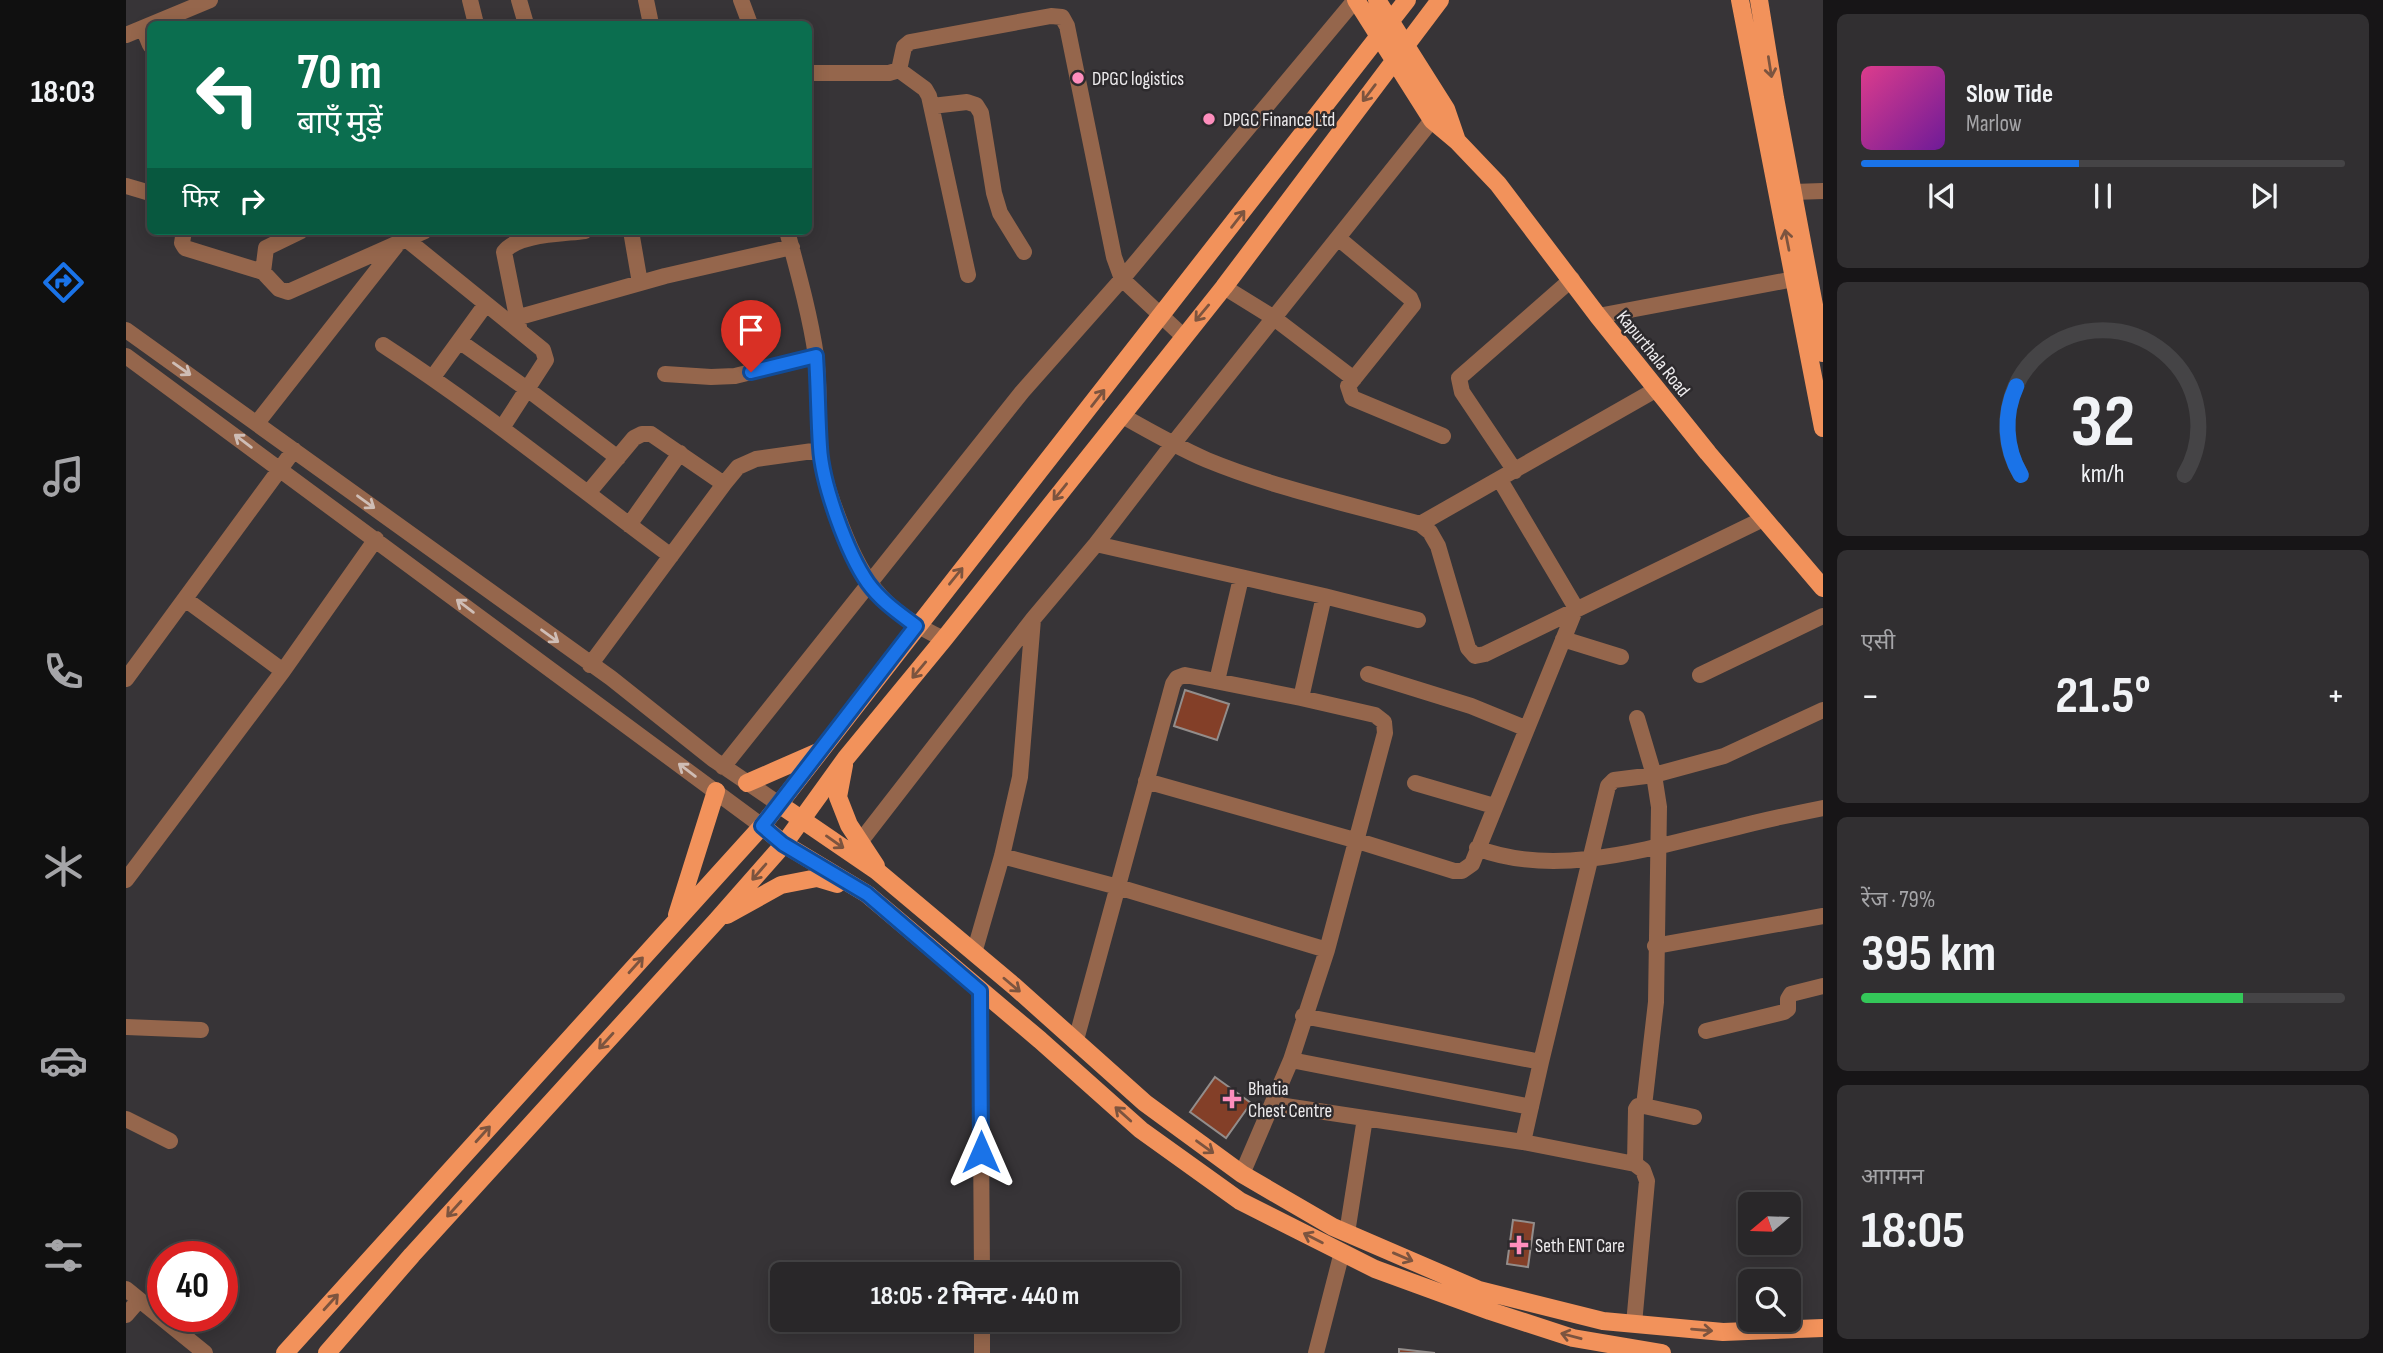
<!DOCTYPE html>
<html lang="hi">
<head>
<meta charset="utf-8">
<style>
  :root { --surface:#292729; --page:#312f31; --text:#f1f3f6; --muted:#a5a5a8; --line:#454446; --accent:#1a73e8 }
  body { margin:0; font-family:"Sofia Sans Condensed","Noto Sans Devanagari",sans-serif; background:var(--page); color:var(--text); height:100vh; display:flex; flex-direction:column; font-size:26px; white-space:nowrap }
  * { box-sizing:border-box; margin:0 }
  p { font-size:23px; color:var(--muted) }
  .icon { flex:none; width:38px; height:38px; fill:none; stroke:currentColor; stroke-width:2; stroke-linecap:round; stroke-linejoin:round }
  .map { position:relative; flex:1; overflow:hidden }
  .side { display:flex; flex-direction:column; gap:14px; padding:14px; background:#171517; width:560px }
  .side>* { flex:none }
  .hud { position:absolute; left:21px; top:21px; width:665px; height:214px; border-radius:10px; box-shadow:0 4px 18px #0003,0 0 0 2px var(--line); background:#0b6e4f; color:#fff; overflow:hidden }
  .needle { width:46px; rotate:251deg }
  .buttons { position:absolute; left:1612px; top:1192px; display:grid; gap:14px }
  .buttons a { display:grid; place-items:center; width:63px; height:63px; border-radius:10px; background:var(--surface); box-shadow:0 4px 18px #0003,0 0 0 2px var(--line); font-size:35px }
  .speed { position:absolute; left:21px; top:1241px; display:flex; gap:14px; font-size:35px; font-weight:700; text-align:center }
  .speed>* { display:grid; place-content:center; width:91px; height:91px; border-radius:50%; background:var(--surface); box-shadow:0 4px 18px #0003,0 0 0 2px var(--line); line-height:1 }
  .speed .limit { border:10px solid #d22; background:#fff; color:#111 }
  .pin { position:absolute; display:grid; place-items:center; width:60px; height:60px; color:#fff; margin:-72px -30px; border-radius:50% 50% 50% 0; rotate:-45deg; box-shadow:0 0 7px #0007 }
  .pin .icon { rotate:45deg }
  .me { position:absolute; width:77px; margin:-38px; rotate:0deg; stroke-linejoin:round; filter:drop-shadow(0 0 5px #0008) }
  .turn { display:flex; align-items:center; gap:24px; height:147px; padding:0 35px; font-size:32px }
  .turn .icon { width:91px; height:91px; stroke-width:2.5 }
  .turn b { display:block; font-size:49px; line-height:60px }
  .then { display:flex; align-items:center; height:66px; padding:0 35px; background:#0003; gap:14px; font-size:26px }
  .big { font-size:52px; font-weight:700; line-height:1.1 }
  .side .card { flex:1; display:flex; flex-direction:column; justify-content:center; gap:10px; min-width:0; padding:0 24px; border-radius:10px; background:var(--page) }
  .side .dial { align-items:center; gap:0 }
  .dial svg { height:182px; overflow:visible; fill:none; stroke:var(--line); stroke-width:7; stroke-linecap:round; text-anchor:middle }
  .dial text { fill:var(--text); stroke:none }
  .song { display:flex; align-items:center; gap:21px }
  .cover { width:84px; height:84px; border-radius:10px; background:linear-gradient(135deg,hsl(330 70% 55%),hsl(280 70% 35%)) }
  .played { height:7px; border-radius:4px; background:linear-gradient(90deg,var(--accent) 45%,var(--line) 45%) }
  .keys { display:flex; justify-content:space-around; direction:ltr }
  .heat { display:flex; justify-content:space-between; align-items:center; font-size:38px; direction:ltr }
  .charge { height:10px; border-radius:5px; background:linear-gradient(90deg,#34c759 79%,var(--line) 0) }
  .trip { position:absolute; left:644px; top:1262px; width:410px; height:70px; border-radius:10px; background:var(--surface); box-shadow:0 4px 18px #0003,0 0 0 2px var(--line); font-weight:700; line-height:70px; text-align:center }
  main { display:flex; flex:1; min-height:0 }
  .tab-bar { display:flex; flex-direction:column; width:126px; justify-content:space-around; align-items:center; background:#101010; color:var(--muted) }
  .tab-bar .icon { width:49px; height:49px }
  .tab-bar .on { color:var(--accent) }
  .tab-bar b { font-size:32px; color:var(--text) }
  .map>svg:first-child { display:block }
  .building { fill:#833f28; stroke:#938d8b; stroke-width:2 }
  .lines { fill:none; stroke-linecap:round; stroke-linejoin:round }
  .minor { stroke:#95664c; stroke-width:16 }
  .major { stroke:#f2925b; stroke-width:18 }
  .oneway { stroke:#7c543f }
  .oneway2 { stroke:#cfbdb5 }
  .route-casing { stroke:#114b97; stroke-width:18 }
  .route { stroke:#1a73e8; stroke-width:12 }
  .poi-dot { fill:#fe8ebd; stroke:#2d2a2d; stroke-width:2.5 }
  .labels { text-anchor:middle; stroke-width:5; stroke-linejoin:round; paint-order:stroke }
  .poi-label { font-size:19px; fill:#eeecee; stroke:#2d2a2d; text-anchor:start }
  .street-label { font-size:19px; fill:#eeecee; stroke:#2d2a2d }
</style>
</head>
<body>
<main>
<nav class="tab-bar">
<b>18:03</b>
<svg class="icon on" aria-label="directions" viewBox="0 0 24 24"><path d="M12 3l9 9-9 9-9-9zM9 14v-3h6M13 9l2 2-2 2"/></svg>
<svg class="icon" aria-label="music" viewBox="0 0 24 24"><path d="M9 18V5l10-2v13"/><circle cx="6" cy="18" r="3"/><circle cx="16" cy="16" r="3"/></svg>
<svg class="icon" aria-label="phone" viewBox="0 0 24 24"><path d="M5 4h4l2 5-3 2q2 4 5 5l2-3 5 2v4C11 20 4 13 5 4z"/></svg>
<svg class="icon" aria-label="climate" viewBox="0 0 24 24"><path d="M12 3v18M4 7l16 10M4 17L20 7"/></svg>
<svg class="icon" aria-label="car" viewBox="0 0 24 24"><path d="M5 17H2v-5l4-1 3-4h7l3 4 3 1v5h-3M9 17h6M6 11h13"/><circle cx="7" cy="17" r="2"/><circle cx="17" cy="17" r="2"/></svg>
<svg class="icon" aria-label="filters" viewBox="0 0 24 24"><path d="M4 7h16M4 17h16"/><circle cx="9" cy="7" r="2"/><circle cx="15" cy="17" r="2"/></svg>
</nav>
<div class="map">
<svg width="1697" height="1353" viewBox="0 0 1697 1353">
  <rect width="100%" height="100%" fill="#373437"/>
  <path class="building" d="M 1059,690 L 1103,704 L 1091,740 L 1048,726 Z
    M 1089,1077 L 1125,1103 L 1100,1138 L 1064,1112 Z
    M 1387,1220 L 1408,1223 L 1402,1267 L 1381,1264 Z
    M 1273,1349 L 1309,1353 L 1273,1353 Z"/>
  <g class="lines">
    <path class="minor" d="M 344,0 L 350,24
      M 393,0 L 400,24
      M 520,0 L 525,24
      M 615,0 L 624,24
      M 17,28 L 24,45
      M 0,35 L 84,0
      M 773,70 L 799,89 L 803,96 L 842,275
      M 682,73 L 763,73 L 773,70 L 778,47 L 784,42 L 925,16 L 936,17 L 941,26 L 988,257 L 996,279 L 1057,336
      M 806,106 L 841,102 L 850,105 L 855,113 L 868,193 L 874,213 L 898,252
      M 0,186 L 24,193
      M 1667,192 L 1697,191
      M 58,231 L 56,243 L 59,248 L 137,272 L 153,289 L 162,292 L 299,231
      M 505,231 L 514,283
      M 661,231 C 672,272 684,315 690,356 C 694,387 692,417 694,447 C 695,470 703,493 711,514 C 735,579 754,610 818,639
      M 1212,238 L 1284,298 L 1287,305 L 1222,386 L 1226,398 L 1317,436
      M 280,239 L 417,350 L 420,360 L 376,428
      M 137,272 L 140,248 L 175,231
      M 1098,287 L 1148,318 L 1228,379
      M 1472,316 L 1668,279
      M 390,318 L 539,276 L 666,247
      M 393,327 L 378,252 C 391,234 437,234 459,231
      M 0,330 L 485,678 L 588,760 L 653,804
      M 333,341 L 401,389 L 492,458
      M 257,345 C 357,410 449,485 545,556
      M 0,356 L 636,826
      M 539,374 L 585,377 L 609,376 L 689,356
      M 307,377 L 360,304
      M 995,415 C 1023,431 1051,447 1081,460 C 1149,488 1223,504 1294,524 L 1304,532 L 1312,546 L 1342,648 L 1349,656 L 1359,654 L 1637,519
      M 131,423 L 270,246
      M 1389,471 L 1336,392 L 1333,378 L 1446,279
      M 598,484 L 612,467 L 630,459 L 694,450
      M 462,493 L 508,438 L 516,434 L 525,434 L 598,484 L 464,665
      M 1294,524 L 1531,389
      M 503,525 L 554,453
      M 970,544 L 1198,596 L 1292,620
      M 59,599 L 157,671
      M 1437,639 L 1495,657
      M 1242,674 L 1345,706 L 1399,728
      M 1574,675 L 1697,616
      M 0,679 L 168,450
      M 1091,681 L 1115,578
      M 1175,698 L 1198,596
      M 597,767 L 896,392 L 996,279 L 1229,0
      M 1020,781 L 1232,841 L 1328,871 L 1336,871 L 1346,864 L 1450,608 L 1374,480
      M 1289,783 L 1368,806
      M 734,842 L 907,619 L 970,544 L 1047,444 L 1306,120
      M 1351,848 C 1431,879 1528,847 1608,828 C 1638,820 1667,814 1697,808
      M 876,856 L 992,887 L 1201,950
      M 0,880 L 157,671 L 250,539
      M 1529,946 L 1697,916
      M 848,953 L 876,856 L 894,777 L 907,619
      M 854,991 L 856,1274
      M 1177,1016 L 1415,1062
      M 0,1027 L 75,1030
      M 1580,1031 L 1658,1012 L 1662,1009 L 1662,999 L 1665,994 L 1697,986
      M 950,1040 L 1047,684 L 1051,678 L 1059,675 L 1175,698 L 1249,715 L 1258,722 L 1259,733 L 1201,950 L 1165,1060 L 1116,1174
      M 1165,1060 L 1405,1107
      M 1146,1104 L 1397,1142 L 1509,1164 L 1517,1170 L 1521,1181 L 1508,1324
      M 1518,1106 L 1568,1117
      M 0,1119 L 44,1141
      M 1397,1142 L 1415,1062 L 1482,786 L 1488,780 L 1528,775 L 1598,756 L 1697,710
      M 1509,1164 L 1510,1109 L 1512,1106 L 1518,1106 L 1530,1002 L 1533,807 L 1528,775 L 1511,718
      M 1221,1233 L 1239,1118
      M 0,1289 L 79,1353
      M 0,1315 L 13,1300
      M 856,1320 L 856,1353
      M 1190,1353 L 1216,1252"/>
    <path class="major" d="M 1230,0 L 1306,120 L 1331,141 L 1372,184 L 1472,316 L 1582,453 L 1697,588
      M 1251,0 L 1320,109 L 1331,141
      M 1614,0 L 1697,428
      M 1633,0 L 1649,98 L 1697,353
      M 718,765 L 712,797 L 723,825 L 750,866
      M 621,783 L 692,752
      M 653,804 L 751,871 L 888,986 L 1019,1103 L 1116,1174 L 1207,1227 L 1353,1290 L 1477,1321 L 1597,1332 L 1697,1328
      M 636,826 L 658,844 L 741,894 L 914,1040 L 1015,1130 L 1114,1201 L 1249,1269 L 1364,1311 L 1447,1338 L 1536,1353
      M 551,915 L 590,791
      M 601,915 L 655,885 L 691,878 L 711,884
      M 159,1353 L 636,826 L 1281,0
      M 201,1353 L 286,1255 L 591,920 L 658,844 L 720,758 L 818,639 L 1098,287 L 1314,0"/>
  </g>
  <defs><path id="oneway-shaft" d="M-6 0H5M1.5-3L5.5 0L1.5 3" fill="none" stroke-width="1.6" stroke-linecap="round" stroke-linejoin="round" transform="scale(1.75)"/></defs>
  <g class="oneway">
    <use href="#oneway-shaft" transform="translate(1644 67) rotate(81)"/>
    <use href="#oneway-shaft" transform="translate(1243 93) rotate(127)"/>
    <use href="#oneway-shaft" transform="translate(1112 219) rotate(-52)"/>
    <use href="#oneway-shaft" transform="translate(1661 240) rotate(-101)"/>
    <use href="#oneway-shaft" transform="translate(1076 313) rotate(130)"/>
    <use href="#oneway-shaft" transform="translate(972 398) rotate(-52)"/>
    <use href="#oneway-shaft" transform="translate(934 492) rotate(129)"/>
    <use href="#oneway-shaft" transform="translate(830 576) rotate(-51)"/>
    <use href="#oneway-shaft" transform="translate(793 670) rotate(130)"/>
    <use href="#oneway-shaft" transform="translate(709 842) rotate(35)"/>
    <use href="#oneway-shaft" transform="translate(633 872) rotate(131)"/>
    <use href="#oneway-shaft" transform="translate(510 965) rotate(-48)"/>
    <use href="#oneway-shaft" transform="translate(886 985) rotate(40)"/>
    <use href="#oneway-shaft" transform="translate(480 1041) rotate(132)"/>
    <use href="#oneway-shaft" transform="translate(997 1114) rotate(-138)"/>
    <use href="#oneway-shaft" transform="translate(357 1134) rotate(-48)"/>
    <use href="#oneway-shaft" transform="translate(1079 1147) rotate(36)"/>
    <use href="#oneway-shaft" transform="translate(328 1209) rotate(132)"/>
    <use href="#oneway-shaft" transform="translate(1187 1238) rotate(-153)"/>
    <use href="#oneway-shaft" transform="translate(1277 1257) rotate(23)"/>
    <use href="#oneway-shaft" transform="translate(205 1302) rotate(-48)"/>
    <use href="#oneway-shaft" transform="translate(1576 1330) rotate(5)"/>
    <use href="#oneway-shaft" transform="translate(1445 1336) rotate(-165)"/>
  </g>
  <g class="oneway2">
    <use href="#oneway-shaft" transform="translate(56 369) rotate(35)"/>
    <use href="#oneway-shaft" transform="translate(117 441) rotate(-143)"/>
    <use href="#oneway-shaft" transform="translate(240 502) rotate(36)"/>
    <use href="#oneway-shaft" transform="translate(339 606) rotate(-143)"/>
    <use href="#oneway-shaft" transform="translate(424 636) rotate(36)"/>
    <use href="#oneway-shaft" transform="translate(561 770) rotate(-143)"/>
  </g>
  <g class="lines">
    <defs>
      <path id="route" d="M 625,372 L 690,356 C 692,386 692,417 694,447 C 696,484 721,553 742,583 C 755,601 773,613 790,626 L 636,826 L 657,844 L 741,894 L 854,991 L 855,1152"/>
    </defs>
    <use href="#route" class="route-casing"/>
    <use href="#route" class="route"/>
  </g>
  <g class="poi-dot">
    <circle cx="952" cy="78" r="7"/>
    <circle cx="1083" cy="119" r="7"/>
    <path d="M1102.5 1088.5h7v7h7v7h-7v7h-7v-7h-7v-7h7z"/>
    <path d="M1389.5 1234.5h7v7h7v7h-7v7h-7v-7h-7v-7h7z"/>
  </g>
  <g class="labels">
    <g class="poi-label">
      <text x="966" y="85">DPGC logistics</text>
      <text x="1097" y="126">DPGC Finance Ltd</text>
      <text x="1122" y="1095">Bhatia<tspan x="1122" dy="22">Chest Centre</tspan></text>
      <text x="1409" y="1252">Seth ENT Care</text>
    </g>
    <g class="street-label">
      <text transform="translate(1528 353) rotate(51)" y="7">Kapurthala Road</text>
    </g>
  </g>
</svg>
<div class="buttons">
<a><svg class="needle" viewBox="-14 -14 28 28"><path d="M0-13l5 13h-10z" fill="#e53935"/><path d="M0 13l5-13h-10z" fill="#a5a5a8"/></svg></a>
<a><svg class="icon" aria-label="search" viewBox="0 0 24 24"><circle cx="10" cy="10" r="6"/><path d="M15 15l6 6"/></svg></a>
</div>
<div class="speed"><div class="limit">40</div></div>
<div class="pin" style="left:625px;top:372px;background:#d93025"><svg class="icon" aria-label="arrive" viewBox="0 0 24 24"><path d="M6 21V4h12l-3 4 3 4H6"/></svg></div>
<svg class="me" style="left:855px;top:1152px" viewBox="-20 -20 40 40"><path d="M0-17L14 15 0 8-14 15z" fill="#1a73e8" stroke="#fff" stroke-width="4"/></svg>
<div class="trip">18:05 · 2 मिनट · 440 m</div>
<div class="hud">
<div class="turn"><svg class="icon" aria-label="left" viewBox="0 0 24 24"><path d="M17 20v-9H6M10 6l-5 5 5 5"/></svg><div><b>70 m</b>बाएँ मुड़ें</div></div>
<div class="then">फिर<svg class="icon" aria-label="right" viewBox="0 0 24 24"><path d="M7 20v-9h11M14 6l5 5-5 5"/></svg></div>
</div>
</div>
<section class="side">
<div class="card">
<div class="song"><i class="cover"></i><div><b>Slow Tide</b><p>Marlow</p></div></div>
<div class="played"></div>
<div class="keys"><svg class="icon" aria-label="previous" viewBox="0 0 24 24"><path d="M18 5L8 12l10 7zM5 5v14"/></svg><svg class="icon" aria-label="pause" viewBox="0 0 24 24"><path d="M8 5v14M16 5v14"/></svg><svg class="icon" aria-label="next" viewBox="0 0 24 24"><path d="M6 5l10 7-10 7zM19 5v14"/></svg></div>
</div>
<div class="card dial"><svg viewBox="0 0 100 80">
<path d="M14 69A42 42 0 1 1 86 69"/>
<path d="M14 69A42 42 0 0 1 12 30" stroke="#1a73e8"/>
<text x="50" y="56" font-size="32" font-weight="700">32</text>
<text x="50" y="72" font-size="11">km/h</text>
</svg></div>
<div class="card"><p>एसी</p>
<div class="heat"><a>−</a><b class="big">21.5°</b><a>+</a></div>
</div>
<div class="card"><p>रेंज · 79%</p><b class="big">395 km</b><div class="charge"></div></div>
<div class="card"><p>आगमन</p><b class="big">18:05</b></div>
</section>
</main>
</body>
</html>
